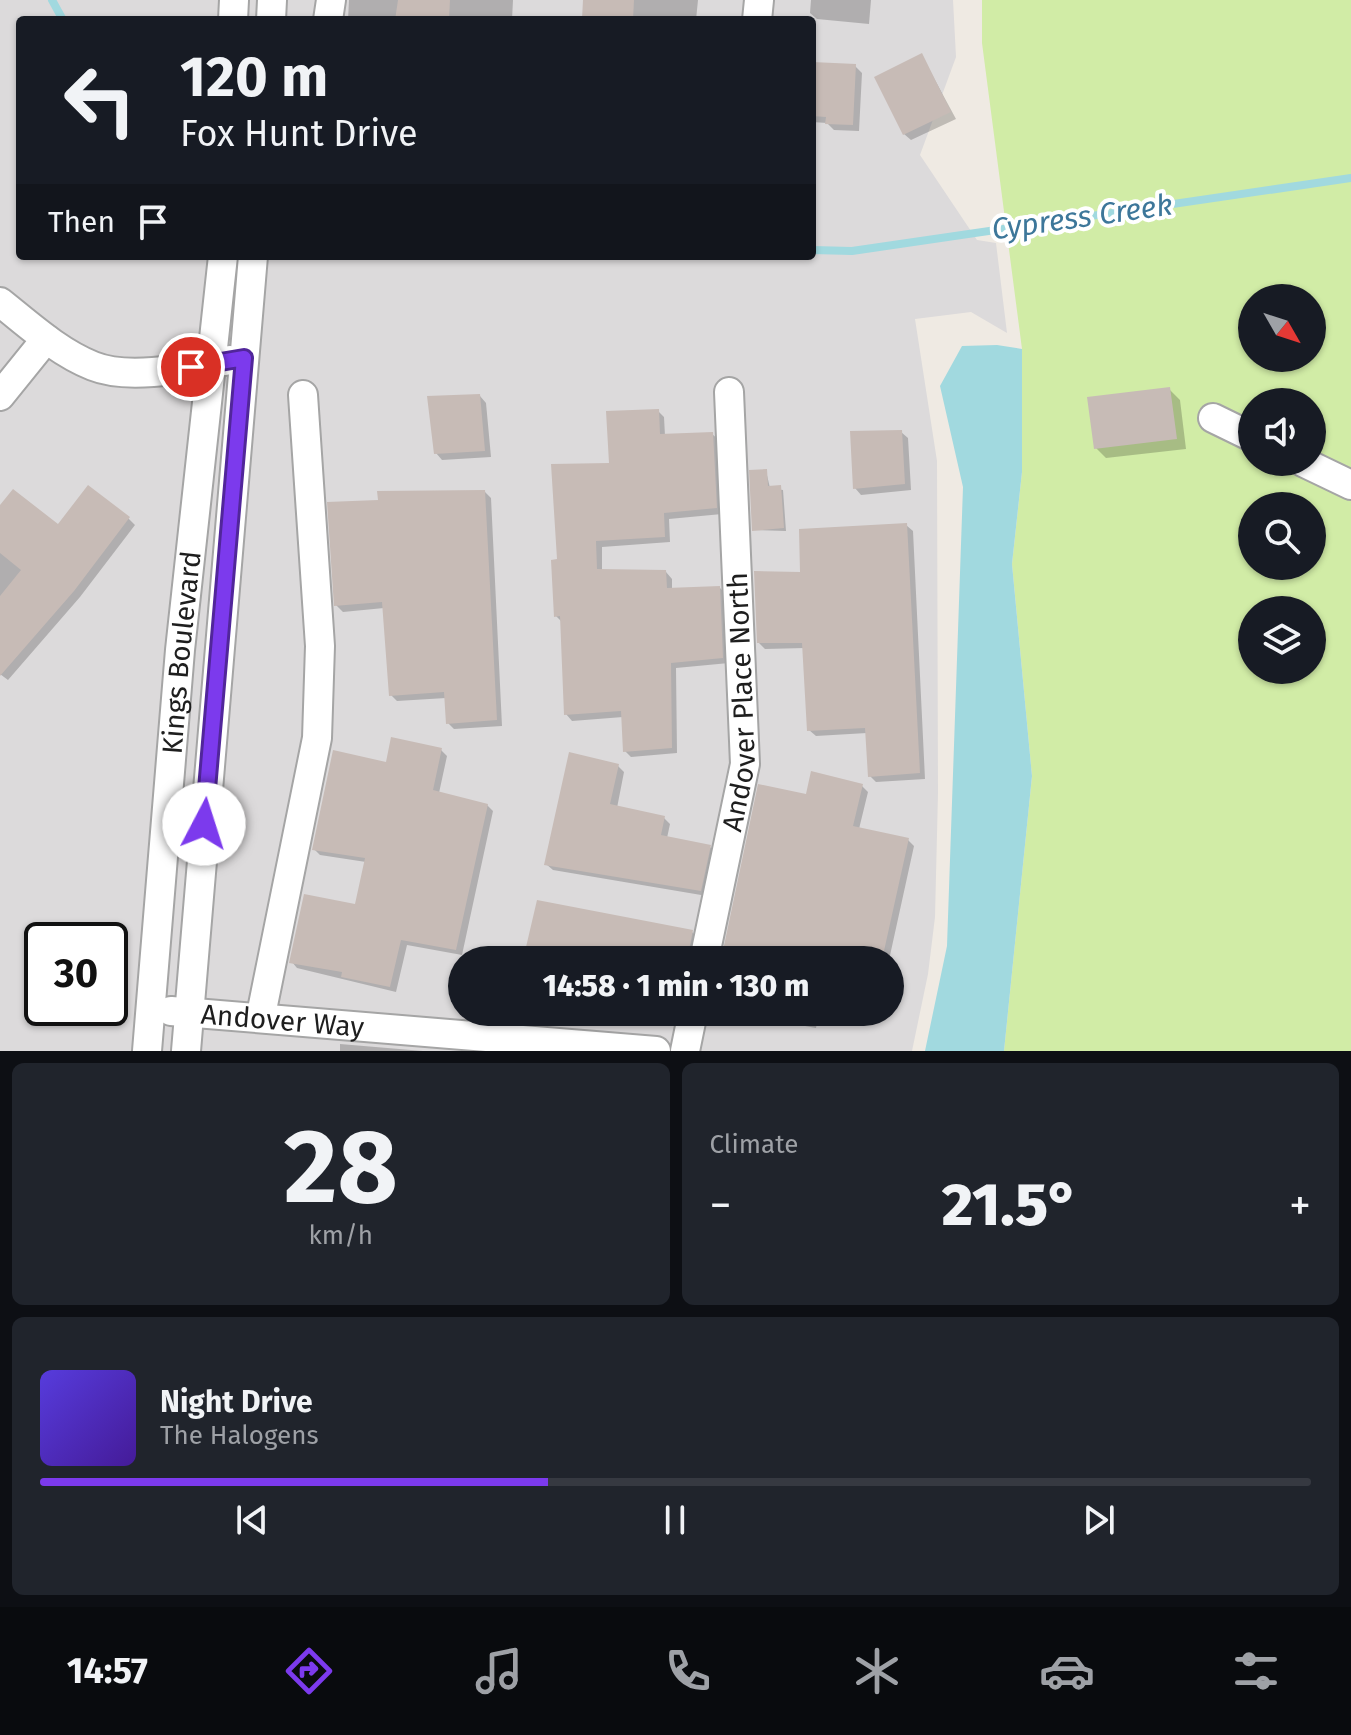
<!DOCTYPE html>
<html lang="en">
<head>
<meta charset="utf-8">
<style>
  :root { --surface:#171b24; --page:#20242c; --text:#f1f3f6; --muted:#9ea1a6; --line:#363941; --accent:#7c3aed }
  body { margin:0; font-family:"Fira Sans",sans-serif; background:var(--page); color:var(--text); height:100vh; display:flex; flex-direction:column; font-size:30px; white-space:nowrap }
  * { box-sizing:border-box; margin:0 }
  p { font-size:26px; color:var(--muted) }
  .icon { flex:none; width:44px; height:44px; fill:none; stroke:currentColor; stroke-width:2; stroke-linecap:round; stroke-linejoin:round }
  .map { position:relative; height:1051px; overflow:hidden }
  .panel { display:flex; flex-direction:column; gap:12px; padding:12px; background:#0d0f14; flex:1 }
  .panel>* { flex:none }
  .banner { position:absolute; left:16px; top:16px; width:800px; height:244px; border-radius:8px; box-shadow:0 2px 6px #0004; background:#171b24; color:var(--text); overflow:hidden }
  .needle { width:52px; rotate:129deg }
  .buttons { position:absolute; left:1238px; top:284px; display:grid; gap:16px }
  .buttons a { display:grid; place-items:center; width:88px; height:88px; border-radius:50%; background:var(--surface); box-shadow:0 2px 6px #0004; font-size:40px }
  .speed { position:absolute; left:24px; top:922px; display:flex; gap:16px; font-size:40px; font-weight:700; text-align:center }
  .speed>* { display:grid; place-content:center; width:104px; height:104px; border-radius:50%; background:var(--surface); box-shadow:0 2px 6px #0004; line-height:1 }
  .speed .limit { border:4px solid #111; border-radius:12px; background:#fff; color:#111 }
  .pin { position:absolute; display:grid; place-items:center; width:68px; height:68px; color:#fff; margin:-34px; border:4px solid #fff; border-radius:50%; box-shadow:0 2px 8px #0007 }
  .me { position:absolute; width:88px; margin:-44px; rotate:5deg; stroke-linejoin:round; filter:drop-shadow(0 0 6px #0008) }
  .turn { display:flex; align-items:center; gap:28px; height:168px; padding:0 32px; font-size:36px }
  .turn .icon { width:104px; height:104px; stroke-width:2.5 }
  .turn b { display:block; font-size:56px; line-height:68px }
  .then { display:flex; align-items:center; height:76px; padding:0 32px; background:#0003; gap:16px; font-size:30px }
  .big { font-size:60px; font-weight:800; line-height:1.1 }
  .panel .card { flex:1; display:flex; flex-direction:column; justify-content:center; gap:12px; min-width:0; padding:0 28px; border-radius:12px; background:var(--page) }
  .panel .dial { align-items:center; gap:0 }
  .dial b { font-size:104px; line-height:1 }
  .song { display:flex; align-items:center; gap:24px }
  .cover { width:96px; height:96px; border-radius:12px; background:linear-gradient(135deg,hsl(250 70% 55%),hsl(260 70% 35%)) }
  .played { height:8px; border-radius:4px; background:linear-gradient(90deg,var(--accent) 40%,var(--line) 40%) }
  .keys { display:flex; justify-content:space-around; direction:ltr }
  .heat { display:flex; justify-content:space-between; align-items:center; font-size:44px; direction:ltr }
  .panel .tiles { flex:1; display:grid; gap:12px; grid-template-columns:1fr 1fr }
  .card:last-child { grid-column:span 2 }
  .trip { position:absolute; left:448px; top:946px; width:456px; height:80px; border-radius:40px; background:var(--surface); box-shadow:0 2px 6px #0004; font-weight:800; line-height:80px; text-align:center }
  .dock { display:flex; height:128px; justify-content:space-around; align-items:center; background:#090b0e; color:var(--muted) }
  .dock .icon { width:56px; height:56px }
  .dock .current { color:var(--accent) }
  .dock b { font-size:36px; color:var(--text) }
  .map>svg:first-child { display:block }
  .residential { fill:#dcdadb; fill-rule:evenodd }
  .grass { fill:#d1eca6; fill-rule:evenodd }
  .water { fill:#a1d9df }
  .shadow { fill:#0003 }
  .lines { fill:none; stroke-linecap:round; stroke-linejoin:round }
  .stream { stroke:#a1d9df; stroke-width:8 }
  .building { fill:#c7bbb6 }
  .minor-casing { stroke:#a5a5a5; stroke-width:32 }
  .minor { stroke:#fff; stroke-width:28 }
  .route-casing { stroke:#51269a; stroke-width:20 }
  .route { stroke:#7c3aed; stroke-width:14 }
  .labels { text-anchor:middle; stroke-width:8; stroke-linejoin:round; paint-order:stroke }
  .street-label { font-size:28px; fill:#1e1e1e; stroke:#fff }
  .water-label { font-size:30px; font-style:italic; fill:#3d779a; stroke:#fff }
</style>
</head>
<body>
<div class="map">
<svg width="1351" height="1051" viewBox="0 0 1351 1051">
  <rect width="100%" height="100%" fill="#efeae3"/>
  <path class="residential" d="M 0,0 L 953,0 L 956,57 L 920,155 L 977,240 L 996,243 L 1007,333 L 971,312 L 915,319 L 937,461 L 938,793 L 935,917 L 928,974 L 912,1051 L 0,1051 ZM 20,20 L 812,20 L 812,256 L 20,256 ZM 42,940 L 110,940 L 110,1008 L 42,1008 ZM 462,960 L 890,960 L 890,1012 L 462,1012 Z"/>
  <path class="grass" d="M 982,0 L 1351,0 L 1351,1051 L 1004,1051 L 1032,776 L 1012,564 L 1022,472 L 1022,349 L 982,43 ZM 1252,298 L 1312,298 L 1312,358 L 1252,358 ZM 1252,402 L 1312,402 L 1312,462 L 1252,462 ZM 1252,506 L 1312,506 L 1312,566 L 1252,566 ZM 1252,610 L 1312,610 L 1312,670 L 1252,670 Z"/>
  <path class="water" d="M 997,345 L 1022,349 L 1022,472 L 1012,564 L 1032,776 L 1004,1051 L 925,1051 L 947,946 L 963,487 L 940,386 L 962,346 Z"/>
  <path class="shadow" d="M 349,0 L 513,0 L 512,20 L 348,20 Z
    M 586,0 L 698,0 L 696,20 L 586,20 Z
    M 811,0 L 871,0 L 869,24 L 817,19 L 810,13 Z
    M 922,56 L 956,119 L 911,140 L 904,134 Z
    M 812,64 L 855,66 L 862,73 L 859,131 L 834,130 L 827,123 L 812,122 Z
    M 1169,389 L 1180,400 L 1186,449 L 1106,458 L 1096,448 Z
    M 480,396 L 486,403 L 491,457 L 442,460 L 436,453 Z
    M 658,411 L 664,417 L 665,436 L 712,434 L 719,440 L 722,514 L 669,519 L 670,542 L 602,547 L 602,571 L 666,572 L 672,579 L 672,590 L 720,588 L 726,594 L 729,663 L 676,668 L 677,753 L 631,757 L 625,751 L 623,717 L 572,721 L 566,714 L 562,622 L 556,616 L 559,561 L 611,465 Z
    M 901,432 L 908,438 L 911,490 L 861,495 L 855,488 Z
    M 766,471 L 770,488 L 783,490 L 786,531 L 754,530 Z
    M 485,492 L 491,498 L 502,726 L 454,729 L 448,723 L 446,698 L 397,701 L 391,695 L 384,608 L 343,612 L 336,605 L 380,502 Z
    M 0,509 L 58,527 L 128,518 L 135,525 L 80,597 L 8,680 L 0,674 Z
    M 906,525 L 913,531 L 925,779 L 876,782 L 870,776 L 867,733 L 816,736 L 809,730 L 805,648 L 765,649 L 759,643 Z
    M 441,750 L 447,756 L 439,793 L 487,805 L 493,811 L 462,955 L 407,945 L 396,992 L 297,968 L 292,962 L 357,907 L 366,862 L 320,855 L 314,849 L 388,764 Z
    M 618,766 L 624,772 L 617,808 L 664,818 L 670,824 L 667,838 L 710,847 L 716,853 L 707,896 L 553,870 L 546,864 Z
    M 862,786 L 868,792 L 859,829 L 908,840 L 914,846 L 889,960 L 723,960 L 808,796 Z
    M 692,932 L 698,938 L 694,960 L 525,960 Z
    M 819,1012 L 816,1028 L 767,1019 L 761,1013 Z
    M 340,1044 L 423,1051 L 340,1051 Z"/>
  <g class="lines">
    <path class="stream" d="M 52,0 L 63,20
      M 812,250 L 852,251 L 1351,178"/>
  </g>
  <path class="building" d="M 398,0 L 450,0 L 449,20 L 395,20 Z
    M 583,0 L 634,0 L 633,20 L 582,19 Z
    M 922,53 L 951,112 L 903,135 L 874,77 Z
    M 812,62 L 856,64 L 853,125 L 825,124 L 826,117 L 812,116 Z
    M 1170,387 L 1177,439 L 1094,449 L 1087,397 Z
    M 480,394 L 485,451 L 434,454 L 427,396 Z
    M 659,409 L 660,434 L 713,432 L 717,508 L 664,513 L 665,537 L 596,541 L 597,569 L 666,570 L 667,588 L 720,586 L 723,658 L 671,663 L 672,748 L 623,752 L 621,711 L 564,715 L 560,616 L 554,617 L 551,560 L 557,559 L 551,464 L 609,463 L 606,411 Z
    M 902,430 L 905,484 L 853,489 L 850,431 Z
    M 767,469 L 768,486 L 781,485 L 784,528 L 752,531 L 749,470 Z
    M 88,485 L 130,517 L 74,591 L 0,676 L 0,596 L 21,570 L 0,553 L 0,505 L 13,489 L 58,524 Z
    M 485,490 L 497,720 L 446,724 L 444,692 L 389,696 L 382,602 L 334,606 L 327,502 L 378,500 L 377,491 Z
    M 907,523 L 920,773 L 868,777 L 865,728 L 807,731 L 802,643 L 757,643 L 754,571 L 800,572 L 799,529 Z
    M 391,737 L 442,748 L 433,790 L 488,804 L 456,950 L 401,940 L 390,987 L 341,977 L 342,972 L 289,963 L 304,894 L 355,904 L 365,858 L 312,850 L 333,750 L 386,762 Z
    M 569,752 L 619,764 L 610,804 L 665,816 L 661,835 L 711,845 L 701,891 L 544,865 Z
    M 811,771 L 863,784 L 853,826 L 909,838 L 882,960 L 721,960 L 758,784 L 806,794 Z
    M 537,900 L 693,930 L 687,960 L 609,960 L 578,954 L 576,960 L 523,960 Z"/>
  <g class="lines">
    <defs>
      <g id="minor">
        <path d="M 233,20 L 234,0"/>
        <path d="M 271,20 L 272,0"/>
        <path d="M 328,20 L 331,0"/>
        <path d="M 757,20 L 759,0"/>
        <path d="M 0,302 C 29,325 58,352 93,366 C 130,381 191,367 230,360"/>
        <path d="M 0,396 L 46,339"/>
        <path d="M 1213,418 L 1252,437"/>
        <path d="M 1303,462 L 1351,485"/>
        <path id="s1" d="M 704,960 L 745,764 L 729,392"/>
        <path id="s2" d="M 171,1011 L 656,1051"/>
        <path d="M 261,1015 L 317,738 L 320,646 L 303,395"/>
        <path id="s3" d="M 147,1051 L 180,650 L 223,256"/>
        <path d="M 186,1051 L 253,256"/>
        <path d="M 685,1051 L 693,1012"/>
      </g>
    </defs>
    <use href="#minor" class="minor-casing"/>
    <use href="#minor" class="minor"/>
  </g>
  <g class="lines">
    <defs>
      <path id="route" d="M 191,367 L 244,358 L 204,824"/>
    </defs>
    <use href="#route" class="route-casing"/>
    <use href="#route" class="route"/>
  </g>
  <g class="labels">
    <g class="street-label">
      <text dy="10" stroke="none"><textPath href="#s3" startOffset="400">Kings Boulevard</textPath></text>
      <text dy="10" stroke="none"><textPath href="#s1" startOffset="262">Andover Place North</textPath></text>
      <text dy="10" stroke="none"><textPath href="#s2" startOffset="112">Andover Way</textPath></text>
    </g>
    <g class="water-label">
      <text transform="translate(1082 217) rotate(-8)" y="10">Cypress Creek</text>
    </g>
  </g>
</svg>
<div class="buttons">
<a><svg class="needle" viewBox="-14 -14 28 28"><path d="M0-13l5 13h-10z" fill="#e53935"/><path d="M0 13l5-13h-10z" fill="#9ea1a6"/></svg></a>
<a><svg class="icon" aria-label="sound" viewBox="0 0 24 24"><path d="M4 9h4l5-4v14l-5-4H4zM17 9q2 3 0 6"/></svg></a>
<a><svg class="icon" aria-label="search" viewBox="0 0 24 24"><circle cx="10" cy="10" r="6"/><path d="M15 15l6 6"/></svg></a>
<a><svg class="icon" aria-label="layers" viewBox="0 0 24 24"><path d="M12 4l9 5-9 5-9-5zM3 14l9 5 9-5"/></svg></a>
</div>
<div class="speed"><div class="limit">30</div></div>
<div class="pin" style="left:191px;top:367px;background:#d93025"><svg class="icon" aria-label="arrive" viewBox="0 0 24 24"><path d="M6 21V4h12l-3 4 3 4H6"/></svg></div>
<svg class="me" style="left:204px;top:824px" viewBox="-20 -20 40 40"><circle r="19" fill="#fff"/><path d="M0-13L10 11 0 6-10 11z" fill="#7c3aed"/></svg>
<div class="trip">14:58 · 1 min · 130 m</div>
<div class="banner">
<div class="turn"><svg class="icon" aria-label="left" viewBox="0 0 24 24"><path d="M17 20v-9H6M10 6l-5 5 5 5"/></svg><div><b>120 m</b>Fox Hunt Drive</div></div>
<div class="then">Then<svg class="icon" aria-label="arrive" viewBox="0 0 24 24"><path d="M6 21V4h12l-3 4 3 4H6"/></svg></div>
</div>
</div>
<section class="panel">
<div class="tiles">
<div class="card dial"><b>28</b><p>km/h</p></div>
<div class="card"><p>Climate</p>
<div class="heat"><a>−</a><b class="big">21.5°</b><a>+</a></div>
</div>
<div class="card">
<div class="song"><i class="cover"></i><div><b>Night Drive</b><p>The Halogens</p></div></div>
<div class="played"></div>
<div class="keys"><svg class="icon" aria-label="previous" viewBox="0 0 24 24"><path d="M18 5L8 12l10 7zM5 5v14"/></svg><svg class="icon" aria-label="pause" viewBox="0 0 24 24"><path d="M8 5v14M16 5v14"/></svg><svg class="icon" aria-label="next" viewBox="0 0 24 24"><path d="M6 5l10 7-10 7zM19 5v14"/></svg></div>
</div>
</div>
</section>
<nav class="dock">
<b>14:57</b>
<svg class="icon current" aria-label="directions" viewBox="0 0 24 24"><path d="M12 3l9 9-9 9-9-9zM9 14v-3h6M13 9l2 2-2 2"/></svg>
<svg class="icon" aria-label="music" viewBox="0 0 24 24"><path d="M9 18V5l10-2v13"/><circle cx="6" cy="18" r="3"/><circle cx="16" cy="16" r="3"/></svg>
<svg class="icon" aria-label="phone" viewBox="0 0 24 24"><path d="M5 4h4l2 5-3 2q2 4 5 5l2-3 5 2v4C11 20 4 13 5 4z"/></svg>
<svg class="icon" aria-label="climate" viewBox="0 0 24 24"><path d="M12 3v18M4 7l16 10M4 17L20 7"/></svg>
<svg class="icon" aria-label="car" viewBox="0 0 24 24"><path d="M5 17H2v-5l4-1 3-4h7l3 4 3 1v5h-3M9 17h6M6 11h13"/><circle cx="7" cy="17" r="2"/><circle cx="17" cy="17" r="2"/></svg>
<svg class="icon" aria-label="filters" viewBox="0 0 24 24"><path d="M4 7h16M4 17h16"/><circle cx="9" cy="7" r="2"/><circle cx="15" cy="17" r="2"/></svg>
</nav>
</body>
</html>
